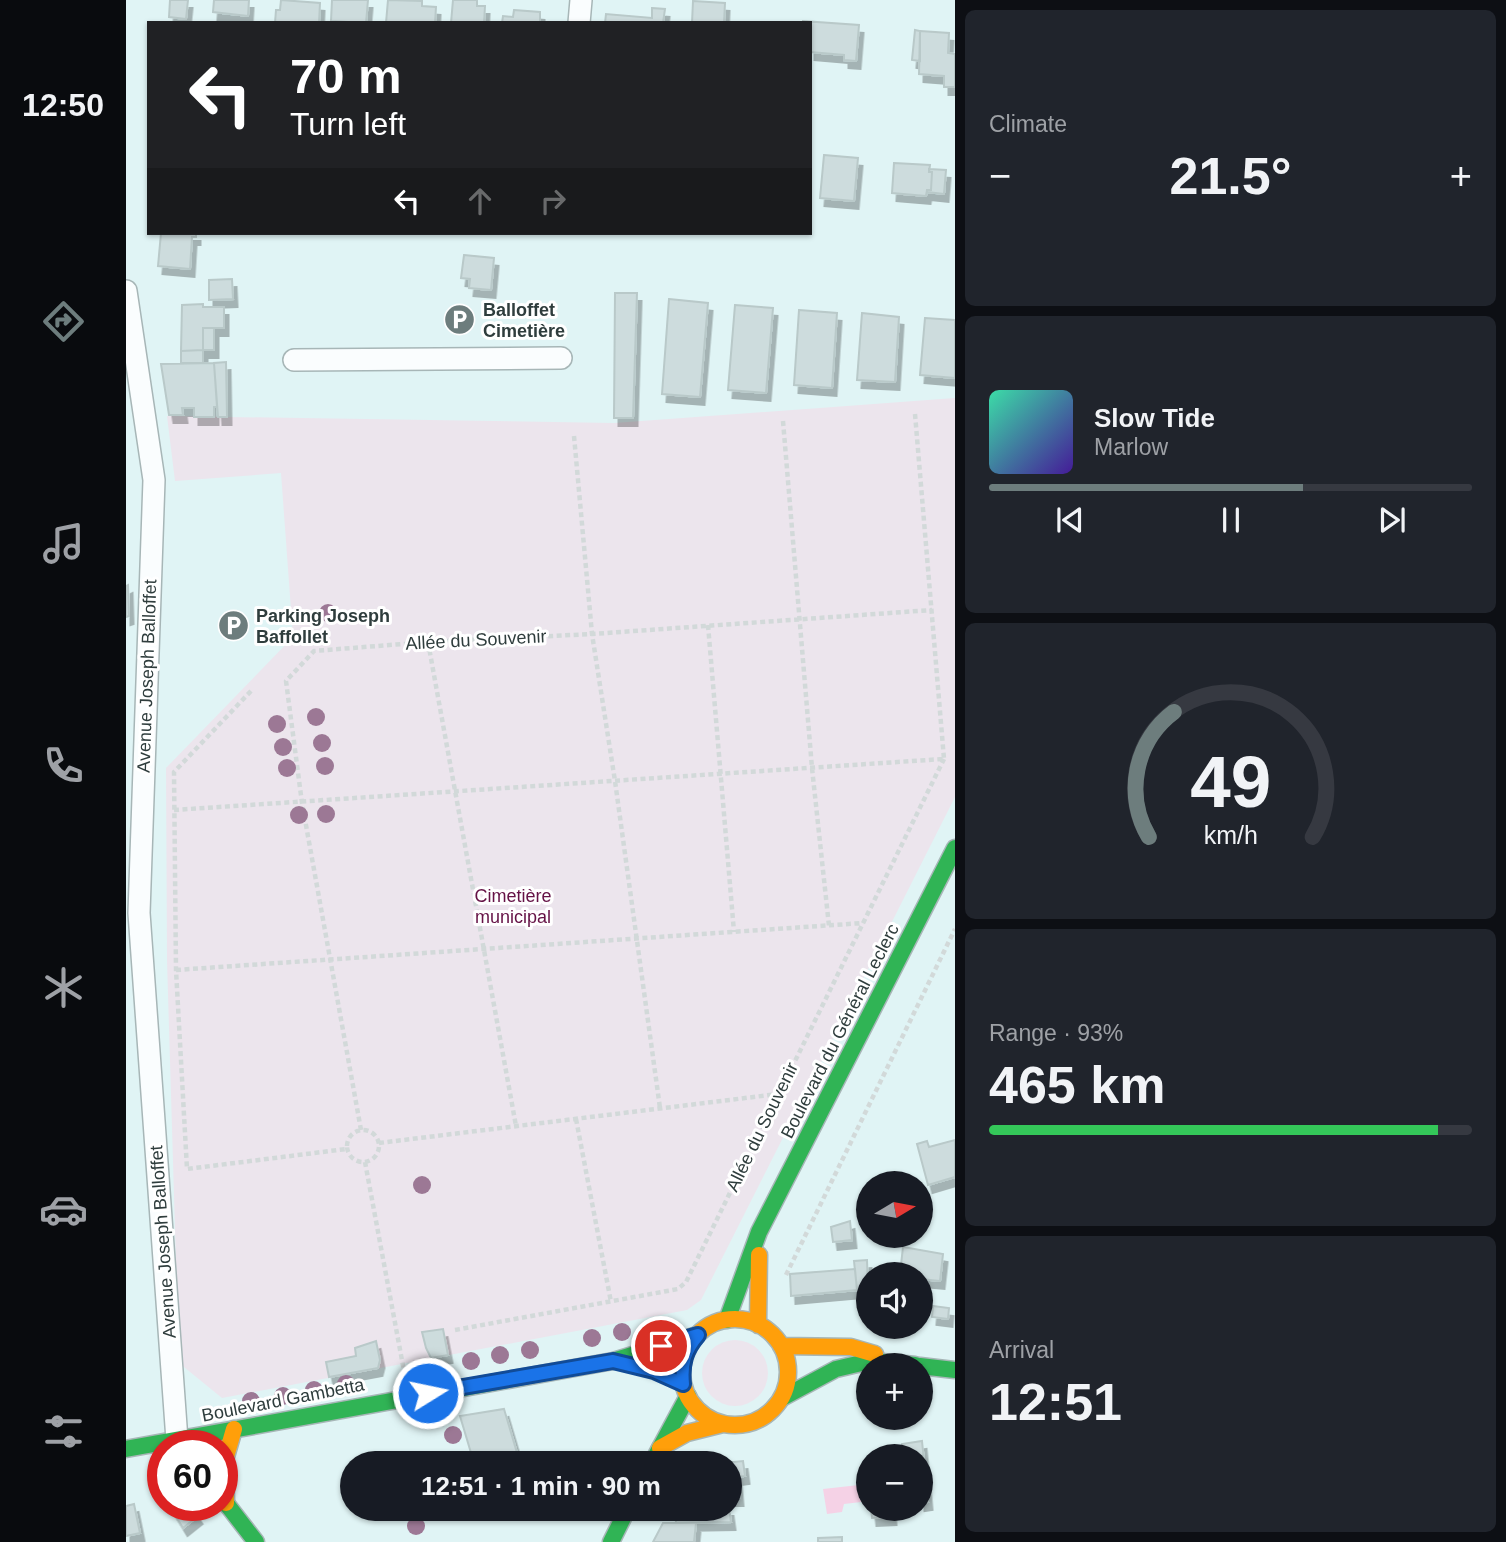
<!DOCTYPE html>
<html lang="en">
<head>
<meta charset="utf-8">
<style>
  :root { --surface:#171b24; --page:#20242c; --text:#f1f3f6; --muted:#9ea1a6; --line:#363941; --accent:#6d7d7d }
  body { margin:0; font-family:Helvetica,sans-serif; background:var(--page); color:var(--text); height:100vh; display:flex; flex-direction:column; font-size:26px; white-space:nowrap }
  * { box-sizing:border-box; margin:0 }
  p { font-size:23px; color:var(--muted) }
  .icon { flex:none; width:38px; height:38px; fill:none; stroke:currentColor; stroke-width:2; stroke-linecap:round; stroke-linejoin:round }
  .map { position:relative; flex:1; overflow:hidden }
  .sheet { display:flex; flex-direction:column; gap:10px; padding:10px; background:#0d0f14; width:551px }
  .sheet>* { flex:none }
  .hud { position:absolute; left:21px; top:21px; width:665px; height:214px; border-radius:0px; box-shadow:0 2px 5px #0004; background:#202124; color:#fff; overflow:hidden }
  .needle { width:46px; rotate:80deg }
  .fabs { position:absolute; left:730px; top:1171px; display:grid; gap:14px }
  .fabs a { display:grid; place-items:center; width:77px; height:77px; border-radius:50%; background:var(--surface); box-shadow:0 2px 5px #0004; font-size:35px }
  .speed { position:absolute; left:21px; top:1430px; display:flex; gap:14px; font-size:35px; font-weight:700; text-align:center }
  .speed>* { display:grid; place-content:center; width:91px; height:91px; border-radius:50%; background:var(--surface); box-shadow:0 2px 5px #0004; line-height:1 }
  .speed .limit { border:10px solid #d22; background:#fff; color:#111 }
  .pin { position:absolute; display:grid; place-items:center; width:60px; height:60px; color:#fff; margin:-30px; border:4px solid #fff; border-radius:50%; box-shadow:0 2px 7px #0007 }
  .me { position:absolute; width:77px; margin:-38px; rotate:80deg; stroke-linejoin:round; filter:drop-shadow(0 0 5px #0008) }
  .turn { display:flex; align-items:center; gap:24px; height:147px; padding:0 28px; font-size:32px }
  .turn .icon { width:91px; height:91px; stroke-width:2.5 }
  .turn b { display:block; font-size:49px; line-height:60px }
  .lanes { display:flex; align-items:center; height:66px; padding:0 28px; background:#0003; justify-content:center; gap:35px; direction:ltr }
  .lanes .off { opacity:.35 }
  .big { font-size:52px; font-weight:700; line-height:1.1 }
  .sheet .tile { flex:1; display:flex; flex-direction:column; justify-content:center; gap:10px; min-width:0; padding:0 24px; border-radius:10px; background:var(--page) }
  .sheet .dial { align-items:center; gap:0 }
  .dial svg { height:182px; overflow:visible; fill:none; stroke:var(--line); stroke-width:7; stroke-linecap:round; text-anchor:middle }
  .dial text { fill:var(--text); stroke:none }
  .song { display:flex; align-items:center; gap:21px }
  .cover { width:84px; height:84px; border-radius:10px; background:linear-gradient(135deg,hsl(160 70% 55%),hsl(260 70% 35%)) }
  .played { height:7px; border-radius:4px; background:linear-gradient(90deg,var(--accent) 65%,var(--line) 65%) }
  .keys { display:flex; justify-content:space-around; direction:ltr }
  .heat { display:flex; justify-content:space-between; align-items:center; font-size:38px; direction:ltr }
  .charge { height:10px; border-radius:5px; background:linear-gradient(90deg,#34c759 93%,var(--line) 0) }
  .trip { position:absolute; left:214px; top:1451px; width:402px; height:70px; border-radius:35px; background:var(--surface); box-shadow:0 2px 5px #0004; font-weight:700; line-height:70px; text-align:center }
  main { display:flex; flex:1; min-height:0 }
  .tabs { display:flex; flex-direction:column; width:126px; justify-content:space-around; align-items:center; background:#090b0e; color:var(--muted) }
  .tabs .icon { width:49px; height:49px }
  .tabs .selected { color:var(--accent) }
  .tabs b { font-size:32px; color:var(--text) }
  .map>svg:first-child { display:block }
  .green { fill:#ece5ed }
  .water { fill:#f5d2e6 }
  .building { fill:#cddcdd; stroke:#b9c9c9; stroke-width:2; filter:url(#shadow) }
  .lines { fill:none; stroke-linecap:round; stroke-linejoin:round }
  .street-casing { stroke:#a7b6b7; stroke-width:24 }
  .fast-casing { stroke:#a7b6b7; stroke-width:19 }
  .slow-casing { stroke:#a7b6b7; stroke-width:19 }
  .path { stroke:#d2d9d9; stroke-width:4.5; stroke-dasharray:5 3.5; stroke-linecap:butt }
  .street { stroke:#fafdfe; stroke-width:21 }
  .fast { stroke:#30b455; stroke-width:16 }
  .slow { stroke:#ff9f0a; stroke-width:16 }
  .tree { fill:#9c7895 }
  .route-casing { stroke:#114b97; stroke-width:18 }
  .route { stroke:#1a73e8; stroke-width:12 }
  .labels { text-anchor:middle; stroke-width:6; stroke-linejoin:round; paint-order:stroke }
  .poi-label { font-size:18px; font-weight:bold; fill:#2f3d3d; stroke:#fff; text-anchor:start }
  .street-label { font-size:18px; fill:#2f3d3d; stroke:#fff }
  .park-label { font-size:18px; fill:#651246; stroke:#fff }
</style>
</head>
<body>
<main>
<nav class="tabs">
<b>12:50</b>
<svg class="icon selected" aria-label="directions" viewBox="0 0 24 24"><path d="M12 3l9 9-9 9-9-9zM9 14v-3h6M13 9l2 2-2 2"/></svg>
<svg class="icon" aria-label="music" viewBox="0 0 24 24"><path d="M9 18V5l10-2v13"/><circle cx="6" cy="18" r="3"/><circle cx="16" cy="16" r="3"/></svg>
<svg class="icon" aria-label="phone" viewBox="0 0 24 24"><path d="M5 4h4l2 5-3 2q2 4 5 5l2-3 5 2v4C11 20 4 13 5 4z"/></svg>
<svg class="icon" aria-label="climate" viewBox="0 0 24 24"><path d="M12 3v18M4 7l16 10M4 17L20 7"/></svg>
<svg class="icon" aria-label="car" viewBox="0 0 24 24"><path d="M5 17H2v-5l4-1 3-4h7l3 4 3 1v5h-3M9 17h6M6 11h13"/><circle cx="7" cy="17" r="2"/><circle cx="17" cy="17" r="2"/></svg>
<svg class="icon" aria-label="filters" viewBox="0 0 24 24"><path d="M4 7h16M4 17h16"/><circle cx="9" cy="7" r="2"/><circle cx="15" cy="17" r="2"/></svg>
</nav>
<div class="map">
<svg width="829" height="1542" viewBox="0 0 829 1542">
  <defs>
    <filter id="shadow"><feDropShadow dx="4.5" dy="8" stdDeviation="0" flood-color="#0004"/></filter>
  </defs>
  <rect width="100%" height="100%" fill="#e0f4f5"/>
  <path class="green" d="M 829,398 L 829,797 L 575,1300 L 561,1310 L 96,1398 L 53,1363 L 41,960 L 40,768 L 167,637 L 155,473 L 49,481 L 41,416 L 488,423 Z
    M576 1373a33 33 0 1 1 66 0a33 33 0 1 1-66 0Z"/>
  <path class="water" d="M 733,1485 L 735,1502 L 718,1504 L 716,1512 L 701,1514 L 697,1489 Z"/>
  <path class="building" d="M 44,0 L 62,0 L 60,19 L 43,17 Z
    M 88,0 L 123,0 L 122,16 L 87,12 Z
    M 155,0 L 194,3 L 193,23 L 149,23 L 150,10 L 154,10 Z
    M 206,0 L 242,0 L 240,23 L 205,21 Z
    M 262,0 L 296,1 L 296,6 L 310,7 L 309,23 L 260,23 Z
    M 327,0 L 351,0 L 351,6 L 359,6 L 358,23 L 325,23 Z
    M 567,1 L 599,3 L 598,23 L 566,23 Z
    M 526,8 L 539,9 L 537,23 L 479,23 L 480,14 L 526,18 Z
    M 388,10 L 414,12 L 414,23 L 376,23 L 377,16 L 387,17 Z
    M 677,21 L 733,25 L 730,61 L 718,60 L 718,55 L 684,52 L 684,23 L 677,23 Z
    M 789,30 L 794,31 L 794,61 L 786,60 Z
    M 794,31 L 823,33 L 822,53 L 829,54 L 829,87 L 818,87 L 818,76 L 793,74 Z
    M 698,155 L 732,158 L 728,201 L 694,198 Z
    M 768,163 L 804,165 L 803,172 L 806,172 L 805,190 L 801,190 L 800,196 L 766,193 Z
    M 803,169 L 820,170 L 818,194 L 801,192 L 801,190 L 805,190 L 806,172 L 803,172 Z
    M 35,233 L 70,233 L 70,237 L 66,237 L 64,269 L 32,266 Z
    M 338,255 L 368,258 L 365,290 L 343,288 L 344,279 L 335,278 Z
    M 106,279 L 107,299 L 83,300 L 83,280 Z
    M 489,293 L 511,293 L 507,418 L 488,418 Z
    M 543,299 L 582,303 L 574,397 L 536,394 Z
    M 77,304 L 77,307 L 98,307 L 98,328 L 77,328 L 77,350 L 55,351 L 56,305 Z
    M 609,305 L 647,308 L 640,393 L 602,390 Z
    M 673,310 L 711,313 L 706,388 L 668,385 Z
    M 736,313 L 773,317 L 769,382 L 731,380 Z
    M 799,318 L 829,320 L 829,378 L 794,375 Z
    M 77,328 L 88,328 L 88,350 L 77,350 Z
    M 77,350 L 77,363 L 55,363 L 55,351 Z
    M 100,362 L 101,417 L 92,417 L 88,363 Z
    M 88,363 L 91,407 L 88,407 L 88,417 L 68,417 L 68,408 L 56,408 L 57,415 L 43,415 L 35,364 Z
    M 2,585 L 3,616 L 0,617 L 0,586 Z
    M 829,1140 L 829,1177 L 802,1185 L 791,1144 L 801,1141 L 803,1147 Z
    M 724,1221 L 726,1240 L 707,1242 L 705,1227 Z
    M 777,1247 L 817,1254 L 814,1281 L 794,1279 L 794,1274 L 774,1274 Z
    M 741,1260 L 742,1289 L 731,1290 L 728,1261 Z
    M 729,1269 L 731,1290 L 665,1296 L 664,1274 Z
    M 807,1306 L 823,1308 L 822,1319 L 806,1317 Z
    M 317,1329 L 322,1355 L 305,1358 L 300,1348 L 296,1332 Z
    M 250,1341 L 254,1360 L 252,1368 L 203,1377 L 200,1362 L 230,1356 L 229,1348 Z
    M 378,1409 L 394,1463 L 348,1463 L 334,1416 Z
    M 796,1441 L 802,1502 L 794,1503 L 794,1456 L 777,1456 L 776,1444 Z
    M 617,1461 L 619,1476 L 611,1477 L 613,1498 L 604,1498 L 604,1463 L 597,1463 Z
    M 8,1504 L 14,1533 L 0,1536 L 0,1506 Z
    M 43,1505 L 64,1505 L 72,1516 L 57,1528 Z
    M 549,1508 L 603,1508 L 605,1522 L 550,1523 Z
    M 765,1508 L 766,1517 L 746,1518 L 745,1509 Z
    M 537,1523 L 570,1523 L 568,1542 L 527,1542 Z
    M 716,1537 L 716,1542 L 692,1542 L 692,1538 Z"/>
  <g class="lines">
    <defs>
      <path id="street" d="M 453,23 L 455,0
        M 0,291 L 28,480 L 13,913 L 51,1440
        M 168,360 L 435,358"/>
      <path id="fast" d="M 601,1320 L 633,1232 L 829,848
        M 794,1366 L 829,1370
        M 656,1398 L 710,1369 L 744,1361 L 789,1365
        M 0,1449 L 487,1361 L 571,1335
        M 526,1463 L 562,1396
        M 96,1498 L 130,1542
        M 485,1542 L 502,1508"/>
      <path id="slow" d="M556 1372a53 53 0 1 1 106 0a53 53 0 1 1-106 0Z
        M 632,1325 L 633,1255
        M 655,1346 L 725,1347 L 749,1354
        M 534,1448 L 561,1433 L 597,1424
        M 100,1503 L 99,1460 L 108,1429"/>
    </defs>
    <use href="#street" class="street-casing"/>
    <use href="#fast" class="fast-casing"/>
    <use href="#slow" class="slow-casing"/>
    <path class="path" d="M 789,414 L 818,759
      M 657,421 L 686,768 L 703,926
      M 448,436 L 466,634 L 489,781 L 534,1108
      M 582,625 L 608,932
      M 302,642 L 390,1126
      M 125,691 L 48,772 L 50,970 L 61,1169 L 220,1149
      M 48,810 L 817,759
      M 50,970 L 737,923
      M 450,1119 L 485,1302
      M221 1146a16 16 0 1 1 32 0a16 16 0 1 1-32 0Z
      M 235,1130 L 176,803 L 160,681 L 188,651 L 302,642 L 466,634 L 806,610
      M 253,1143 L 652,1094
      M 239,1162 L 278,1371
      M 660,1275 L 829,929
      M 329,1330 L 552,1289 L 560,1282 L 818,759"/>
    <use href="#street" class="street"/>
    <use href="#fast" class="fast"/>
    <use href="#slow" class="slow"/>
  </g>
  <g class="tree">
    <circle cx="202" cy="613" r="9"/>
    <circle cx="190" cy="717" r="9"/>
    <circle cx="151" cy="724" r="9"/>
    <circle cx="196" cy="743" r="9"/>
    <circle cx="157" cy="747" r="9"/>
    <circle cx="199" cy="766" r="9"/>
    <circle cx="161" cy="768" r="9"/>
    <circle cx="200" cy="814" r="9"/>
    <circle cx="173" cy="815" r="9"/>
    <circle cx="296" cy="1185" r="9"/>
    <circle cx="496" cy="1332" r="9"/>
    <circle cx="466" cy="1338" r="9"/>
    <circle cx="404" cy="1350" r="9"/>
    <circle cx="374" cy="1355" r="9"/>
    <circle cx="345" cy="1361" r="9"/>
    <circle cx="220" cy="1384" r="9"/>
    <circle cx="188" cy="1390" r="9"/>
    <circle cx="157" cy="1396" r="9"/>
    <circle cx="125" cy="1401" r="9"/>
    <circle cx="327" cy="1435" r="9"/>
    <circle cx="290" cy="1526" r="9"/>
  </g>
  <g class="lines">
    <defs>
      <path id="route" d="M 302,1393 L 487,1361 L 528,1371 L 557,1384 C 555,1364 559,1350 572,1335 L 535,1346"/>
    </defs>
    <use href="#route" class="route-casing"/>
    <use href="#route" class="route"/>
  </g>
  <defs>
    <symbol id="parking-disc" viewBox="-11 -11 22 22"><circle r="9.5" fill="#6d7d7d" stroke="#fff"/><path d="M-3.5-5.5H1a3.5 3.5 0 0 1 0 7H-1V5.5H-3.5ZM-1-3.4V-.6H.8a1.4 1.4 0 0 0 0-2.8Z" fill="#fff"/></symbol>
  </defs>
  <g fill-rule="evenodd">
    <use href="#parking-disc" x="316" y="302" width="35" height="35"/>
    <use href="#parking-disc" x="90" y="608" width="35" height="35"/>
  </g>
  <g class="labels">
    <g class="poi-label">
      <text x="357" y="316">Balloffet<tspan x="357" dy="21">Cimetière</tspan></text>
      <text x="130" y="622">Parking Joseph<tspan x="130" dy="21">Baffollet</tspan></text>
    </g>
    <g class="street-label">
      <text transform="translate(350 640) rotate(-3)" y="6">Allée du Souvenir</text>
      <text transform="translate(21 676) rotate(-88)" y="6">Avenue Joseph Balloffet</text>
      <text transform="translate(714 1031) rotate(-63)" y="6">Boulevard du Général Leclerc</text>
      <text transform="translate(636 1127) rotate(-64)" y="6">Allée du Souvenir</text>
      <text transform="translate(37 1242) rotate(-94)" y="6">Avenue Joseph Balloffet</text>
      <text transform="translate(157 1400) rotate(-11)" y="6">Boulevard Gambetta</text>
    </g>
    <g class="park-label">
      <text x="387" y="902">Cimetière<tspan x="387" dy="21">municipal</tspan></text>
    </g>
  </g>
</svg>
<div class="fabs">
<a><svg class="needle" viewBox="-14 -14 28 28"><path d="M0-13l5 13h-10z" fill="#e53935"/><path d="M0 13l5-13h-10z" fill="#9ea1a6"/></svg></a>
<a><svg class="icon" aria-label="sound" viewBox="0 0 24 24"><path d="M4 9h4l5-4v14l-5-4H4zM17 9q2 3 0 6"/></svg></a>
<a>+</a>
<a>−</a>
</div>
<div class="speed"><div class="limit">60</div></div>
<div class="pin" style="left:535px;top:1346px;background:#d93025"><svg class="icon" aria-label="arrive" viewBox="0 0 24 24"><path d="M6 21V4h12l-3 4 3 4H6"/></svg></div>
<svg class="me" style="left:302px;top:1393px" viewBox="-20 -20 40 40"><circle r="17" fill="#1a73e8" stroke="#fff" stroke-width="3"/><path d="M0-11L8 9 0 5-8 9z" fill="#fff"/></svg>
<div class="trip">12:51 · 1 min · 90 m</div>
<div class="hud">
<div class="turn"><svg class="icon" aria-label="left" viewBox="0 0 24 24"><path d="M17 20v-9H6M10 6l-5 5 5 5"/></svg><div><b>70 m</b>Turn left</div></div>
<div class="lanes"><svg class="icon" aria-label="left" viewBox="0 0 24 24"><path d="M17 20v-9H6M10 6l-5 5 5 5"/></svg><svg class="icon off" aria-label="ahead" viewBox="0 0 24 24"><path d="M12 20V5M6 11l6-6 6 6"/></svg><svg class="icon off" aria-label="right" viewBox="0 0 24 24"><path d="M7 20v-9h11M14 6l5 5-5 5"/></svg></div>
</div>
</div>
<section class="sheet">
<div class="tile"><p>Climate</p>
<div class="heat"><a>−</a><b class="big">21.5°</b><a>+</a></div>
</div>
<div class="tile">
<div class="song"><i class="cover"></i><div><b>Slow Tide</b><p>Marlow</p></div></div>
<div class="played"></div>
<div class="keys"><svg class="icon" aria-label="previous" viewBox="0 0 24 24"><path d="M18 5L8 12l10 7zM5 5v14"/></svg><svg class="icon" aria-label="pause" viewBox="0 0 24 24"><path d="M8 5v14M16 5v14"/></svg><svg class="icon" aria-label="next" viewBox="0 0 24 24"><path d="M6 5l10 7-10 7zM19 5v14"/></svg></div>
</div>
<div class="tile dial"><svg viewBox="0 0 100 80">
<path d="M14 69A42 42 0 1 1 86 69"/>
<path d="M14 69A42 42 0 0 1 25 14" stroke="#6d7d7d"/>
<text x="50" y="56" font-size="32" font-weight="700">49</text>
<text x="50" y="72" font-size="11">km/h</text>
</svg></div>
<div class="tile"><p>Range · 93%</p><b class="big">465 km</b><div class="charge"></div></div>
<div class="tile"><p>Arrival</p><b class="big">12:51</b></div>
</section>
</main>
</body>
</html>
